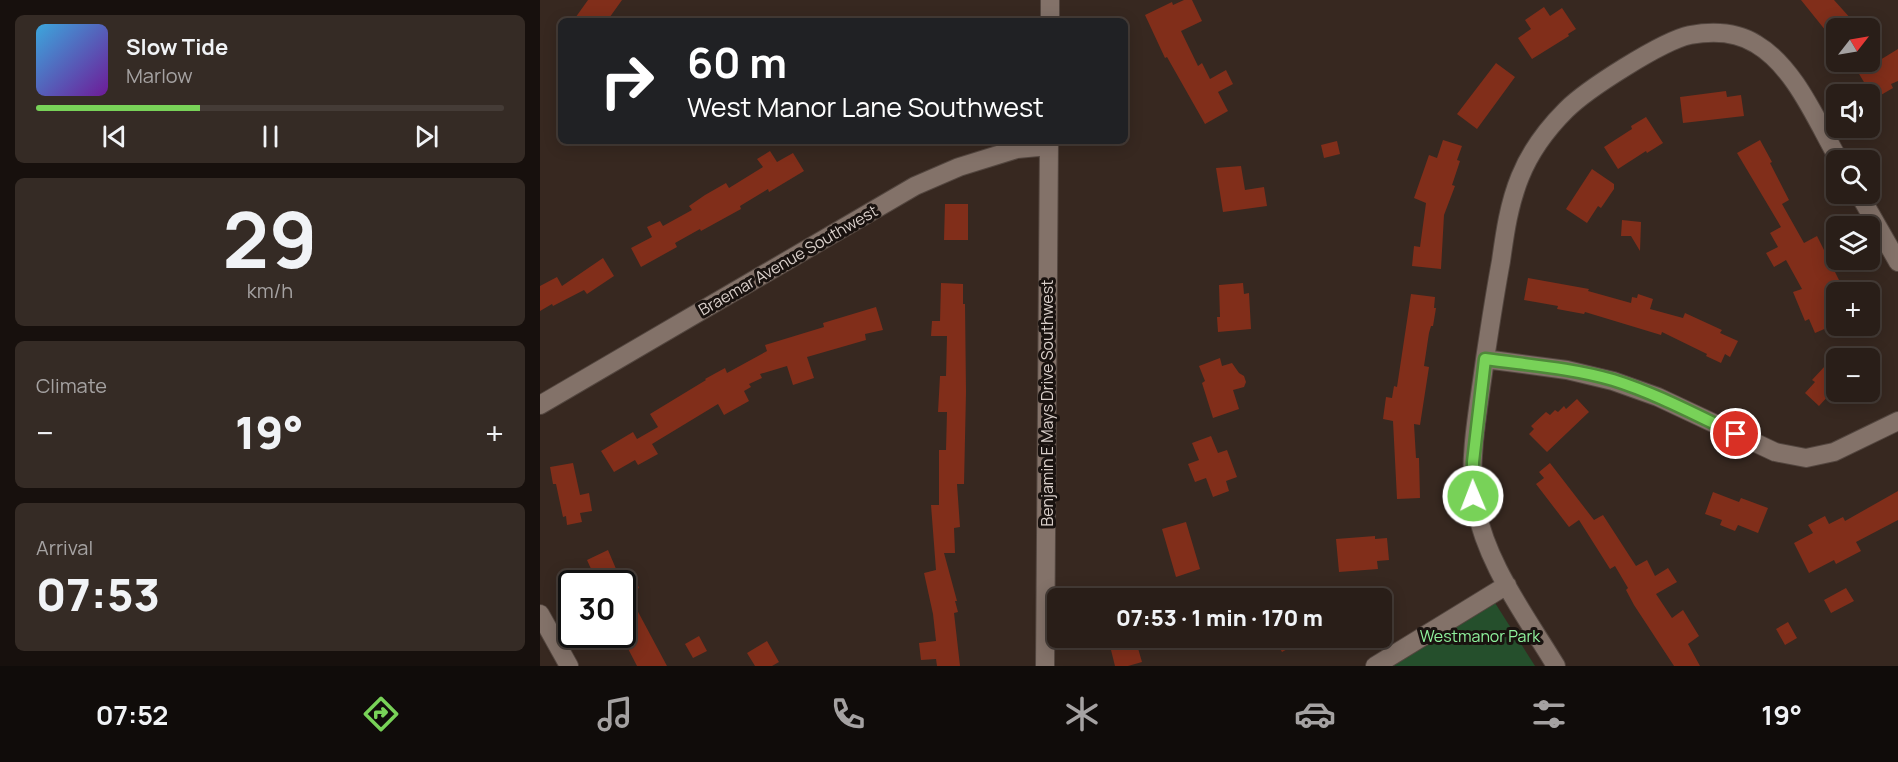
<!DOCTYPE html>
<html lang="en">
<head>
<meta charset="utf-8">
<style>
  :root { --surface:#291e18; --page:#352b25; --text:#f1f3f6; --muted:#a5a2a2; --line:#453c37; --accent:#78d258 }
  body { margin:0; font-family:Manrope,sans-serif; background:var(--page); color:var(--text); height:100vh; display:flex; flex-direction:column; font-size:22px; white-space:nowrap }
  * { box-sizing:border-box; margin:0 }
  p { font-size:20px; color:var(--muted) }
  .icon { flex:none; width:33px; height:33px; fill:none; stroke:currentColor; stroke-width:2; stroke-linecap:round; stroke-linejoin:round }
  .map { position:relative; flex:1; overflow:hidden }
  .side { display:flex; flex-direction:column; gap:15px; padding:15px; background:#17100d; width:540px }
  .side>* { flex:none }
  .hud { position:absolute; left:18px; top:18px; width:570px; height:126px; border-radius:9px; box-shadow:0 3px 15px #0003,0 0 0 2px var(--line); background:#202124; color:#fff; overflow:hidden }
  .needle { width:39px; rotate:59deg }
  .buttons { position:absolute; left:1286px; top:18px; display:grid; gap:12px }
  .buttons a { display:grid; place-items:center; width:54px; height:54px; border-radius:9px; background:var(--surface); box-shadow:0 3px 15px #0003,0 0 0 2px var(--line); font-size:30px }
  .speed { position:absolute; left:18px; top:570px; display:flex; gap:12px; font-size:30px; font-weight:700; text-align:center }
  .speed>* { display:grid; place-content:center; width:78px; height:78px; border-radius:50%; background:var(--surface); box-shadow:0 3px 15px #0003,0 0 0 2px var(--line); line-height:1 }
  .speed .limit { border:3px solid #111; border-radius:9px; background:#fff; color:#111 }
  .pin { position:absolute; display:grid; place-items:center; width:51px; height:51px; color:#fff; margin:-26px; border:3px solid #fff; border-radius:50%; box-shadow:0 2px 6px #0007 }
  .me { position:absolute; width:66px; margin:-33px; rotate:359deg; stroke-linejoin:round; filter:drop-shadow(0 0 4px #0008) }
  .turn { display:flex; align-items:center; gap:21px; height:126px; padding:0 30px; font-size:27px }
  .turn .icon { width:78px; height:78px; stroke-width:2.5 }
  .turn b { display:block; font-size:42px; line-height:51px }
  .big { font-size:45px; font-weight:800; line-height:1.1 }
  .side .card { flex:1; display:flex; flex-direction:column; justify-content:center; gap:9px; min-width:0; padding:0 21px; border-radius:9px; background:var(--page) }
  .side .dial { align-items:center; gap:0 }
  .dial b { font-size:78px; line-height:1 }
  .song { display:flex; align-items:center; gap:18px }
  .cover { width:72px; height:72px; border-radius:9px; background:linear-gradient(135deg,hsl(200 70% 55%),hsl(280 70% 35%)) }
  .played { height:6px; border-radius:3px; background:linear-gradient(90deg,var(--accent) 35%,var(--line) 35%) }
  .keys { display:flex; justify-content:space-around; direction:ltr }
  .heat { display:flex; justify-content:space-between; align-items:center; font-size:33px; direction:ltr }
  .trip { position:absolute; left:507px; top:588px; width:345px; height:60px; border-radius:9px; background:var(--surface); box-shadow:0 3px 15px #0003,0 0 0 2px var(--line); font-weight:800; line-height:60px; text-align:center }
  .dock { display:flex; height:96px; justify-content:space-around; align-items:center; background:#100c0a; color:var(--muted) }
  .dock .icon { width:42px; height:42px }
  .dock .current { color:var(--accent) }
  .dock b { font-size:27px; color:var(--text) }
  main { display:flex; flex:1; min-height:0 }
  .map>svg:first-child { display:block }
  .green { fill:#254f2c }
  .building { fill:#812e1a }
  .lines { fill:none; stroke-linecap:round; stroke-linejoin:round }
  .minor-casing { stroke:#53463f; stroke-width:20 }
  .minor { stroke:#837269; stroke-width:18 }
  .route-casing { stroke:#4e8839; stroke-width:15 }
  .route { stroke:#78d258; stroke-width:10 }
  .labels { text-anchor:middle; stroke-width:6; stroke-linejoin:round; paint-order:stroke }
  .street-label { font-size:16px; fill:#dad0cb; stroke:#19120f }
  .park-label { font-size:16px; fill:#8ff29d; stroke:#19120f }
</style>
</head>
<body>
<main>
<section class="side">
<div class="card">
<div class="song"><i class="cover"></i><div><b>Slow Tide</b><p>Marlow</p></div></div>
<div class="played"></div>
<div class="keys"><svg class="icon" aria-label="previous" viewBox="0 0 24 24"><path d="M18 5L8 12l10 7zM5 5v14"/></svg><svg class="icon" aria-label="pause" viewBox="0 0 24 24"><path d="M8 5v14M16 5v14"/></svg><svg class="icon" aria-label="next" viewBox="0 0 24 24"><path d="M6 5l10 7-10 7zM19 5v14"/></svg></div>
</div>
<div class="card dial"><b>29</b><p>km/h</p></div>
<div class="card"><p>Climate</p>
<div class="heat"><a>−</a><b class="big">19°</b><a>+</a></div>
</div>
<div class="card"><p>Arrival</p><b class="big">07:53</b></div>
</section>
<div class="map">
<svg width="1358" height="666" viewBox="0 0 1358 666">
  <rect width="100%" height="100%" fill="#372820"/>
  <path class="green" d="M 950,595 L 995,666 L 838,666 Z"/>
  <path class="building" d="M 48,0 L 82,0 L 67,21 L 33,21 Z
    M 644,0 L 652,0 L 662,21 L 641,31 L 658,66 L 662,63 L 670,79 L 686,70 L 693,84 L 678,92 L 688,111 L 665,124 L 627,57 L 625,58 L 605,15 L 632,2 L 633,5 Z
    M 1261,0 L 1294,0 L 1312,20 L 1303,28 L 1296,28 L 1296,34 L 1293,37 L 1288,30 L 1286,31 Z
    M 1004,7 L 1010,16 L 1022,8 L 1036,29 L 1028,34 L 1029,36 L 992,59 L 978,38 L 991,29 L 985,20 Z
    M 1329,43 L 1340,60 L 1358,49 L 1358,81 L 1351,84 L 1353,88 L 1334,99 L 1312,62 L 1329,62 Z
    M 956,63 L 975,77 L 937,129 L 917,114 Z
    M 1186,91 L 1187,97 L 1201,95 L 1204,116 L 1143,123 L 1140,97 Z
    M 1106,117 L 1123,143 L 1107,153 L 1106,151 L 1078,169 L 1064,147 L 1092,129 L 1091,126 Z
    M 903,140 L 922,146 L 917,160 L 920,161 L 912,185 L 915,186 L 904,215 L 901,269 L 872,266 L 874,246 L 880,247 L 886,203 L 874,198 L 889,155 L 897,158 Z
    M 1220,140 L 1232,162 L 1230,163 L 1249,200 L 1242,204 L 1264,243 L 1277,236 L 1305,292 L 1296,292 L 1296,324 L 1275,333 L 1269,319 L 1265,321 L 1253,292 L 1262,289 L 1246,260 L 1234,267 L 1226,253 L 1238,247 L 1230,233 L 1241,227 L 1197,153 Z
    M 797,141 L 800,154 L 784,158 L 781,145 Z
    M 230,151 L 237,162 L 253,153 L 264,171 L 229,192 L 228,189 L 200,206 L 201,209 L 161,231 L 160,229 L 135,243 L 137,247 L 101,267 L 91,248 L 112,237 L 107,227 L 120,221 L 123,226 L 152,210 L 149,206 L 165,195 L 186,183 L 189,188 L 223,167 L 217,159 Z
    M 701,166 L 705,190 L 724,187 L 727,206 L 683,212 L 676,168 Z
    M 1052,169 L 1074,184 L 1074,189 L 1061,208 L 1058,206 L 1047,223 L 1026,209 Z
    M 405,204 L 428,204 L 428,240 L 404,240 Z
    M 1082,220 L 1101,222 L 1100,251 L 1091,236 L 1081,236 Z
    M 63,258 L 74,276 L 47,294 L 44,290 L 13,306 L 12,304 L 0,311 L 0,286 L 17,277 L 22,286 Z
    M 988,278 L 1049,289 L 1048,291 L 1091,303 L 1092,297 L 1097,298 L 1098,294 L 1113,299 L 1110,309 L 1143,318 L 1145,313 L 1182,330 L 1180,333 L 1198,341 L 1190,357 L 1185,354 L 1181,363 L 1166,356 L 1167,354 L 1122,332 L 1121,335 L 1045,312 L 1044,314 L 1017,309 L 1018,306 L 984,300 Z
    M 401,283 L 423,284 L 423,304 L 425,304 L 426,392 L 424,484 L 417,484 L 420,527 L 414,528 L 415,553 L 404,553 L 417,601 L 415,601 L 418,612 L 414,613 L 420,666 L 397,666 L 396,659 L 381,660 L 379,643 L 396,641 L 393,614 L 384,573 L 396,570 L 391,505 L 399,505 L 399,450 L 406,450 L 407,412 L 398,412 L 400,376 L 406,376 L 407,336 L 391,336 L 392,321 L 400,321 Z
    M 703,283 L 704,294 L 709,293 L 711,329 L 678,332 L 677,317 L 680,317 L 679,285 Z
    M 871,294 L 895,297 L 894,308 L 896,308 L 893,326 L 891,326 L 889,333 L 884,366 L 889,367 L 880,425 L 874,424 L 876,458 L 879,458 L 880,498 L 857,499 L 853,421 L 843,419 L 846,397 L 852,398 L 854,386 L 857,387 Z
    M 336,307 L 343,330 L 325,334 L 326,340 L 267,357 L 274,378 L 253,385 L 247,366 L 220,374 L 222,378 L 209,384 L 211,387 L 204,391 L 209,401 L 184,415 L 178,404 L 112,444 L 118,454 L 98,465 L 95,460 L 74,472 L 61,451 L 93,432 L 97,439 L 118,427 L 110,414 L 166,380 L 165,379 L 185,368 L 187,373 L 227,351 L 225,345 L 284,327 L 283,323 Z
    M 680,358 L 682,366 L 692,363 L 699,373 L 704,376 L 706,382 L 704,387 L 693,390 L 699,409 L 673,418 L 662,383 L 665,381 L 659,366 Z
    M 1285,366 L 1296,376 L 1296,401 L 1289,395 L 1279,406 L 1265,393 L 1275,382 L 1272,380 Z
    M 1037,399 L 1049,412 L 1007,452 L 989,434 L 994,429 L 991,426 L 1006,412 L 1010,415 L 1015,410 L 1018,412 L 1024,406 L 1026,409 Z
    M 671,436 L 678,453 L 687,450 L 697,477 L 686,481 L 689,491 L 673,497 L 666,478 L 655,482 L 648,464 L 659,460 L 652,443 Z
    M 33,463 L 40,495 L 49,493 L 52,511 L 40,513 L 42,522 L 27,525 L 26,516 L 23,517 L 16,484 L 13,484 L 10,467 Z
    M 1010,463 L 1054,520 L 1063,515 L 1096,566 L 1107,560 L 1115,576 L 1128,568 L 1137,582 L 1116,594 L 1132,618 L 1143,610 L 1159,636 L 1148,644 L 1160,666 L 1134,666 L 1094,605 L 1086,590 L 1088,588 L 1075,566 L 1070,569 L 1039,520 L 1029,527 L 996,484 L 1004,478 L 999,472 Z
    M 1358,491 L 1358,520 L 1316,542 L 1321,551 L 1296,564 L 1294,560 L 1269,573 L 1254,543 L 1273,533 L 1268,525 L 1285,516 L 1289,524 L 1303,517 L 1305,521 Z
    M 1173,492 L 1199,502 L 1201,498 L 1228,508 L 1218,533 L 1198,525 L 1195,531 L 1180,525 L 1182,520 L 1165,514 Z
    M 646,522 L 660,569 L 636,577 L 622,529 Z
    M 835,536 L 835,539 L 847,538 L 849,560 L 837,561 L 838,569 L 799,572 L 796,539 Z
    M 68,550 L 82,583 L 82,577 L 93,573 L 99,588 L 88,593 L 127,666 L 97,666 L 82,637 L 82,584 L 49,584 L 45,574 L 52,571 L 47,560 Z
    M 1306,588 L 1314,601 L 1291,613 L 1284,600 Z
    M 1248,622 L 1257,638 L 1245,645 L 1236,629 Z
    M 159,636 L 167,651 L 153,658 L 145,644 Z
    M 568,638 L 595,638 L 602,662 L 588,666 L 575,666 Z
    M 734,638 L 767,638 L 742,652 Z
    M 227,641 L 239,662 L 232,666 L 215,666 L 207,653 Z"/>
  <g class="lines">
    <defs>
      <path id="minor" d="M 510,21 L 510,0
        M 1299,160 C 1277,122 1255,67 1216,44 C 1197,32 1172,31 1150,35 C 1122,41 1047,89 1026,110 C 1008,128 990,152 980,177 C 969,204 965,232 961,261 C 955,293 950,326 945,359 L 1027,370 L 1073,381 L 1118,397 L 1235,452 L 1266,458 L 1294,452 L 1358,421
        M 1319,194 L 1358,262
        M 945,359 C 940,399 928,459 934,497 C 943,560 984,613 1016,666
        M 0,405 L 375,186 L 419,167 L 477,149 L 509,146
        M 0,614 L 29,666
        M 505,666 L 509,141
        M 835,666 L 967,585"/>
    </defs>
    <use href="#minor" class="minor-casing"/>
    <use href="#minor" class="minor"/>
  </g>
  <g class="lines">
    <defs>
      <path id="route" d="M 933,496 L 933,462 L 945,359 C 988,365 1031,368 1073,380 C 1115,393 1156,415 1196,434"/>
    </defs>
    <use href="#route" class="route-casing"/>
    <use href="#route" class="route"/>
  </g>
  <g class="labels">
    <g class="street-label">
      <text transform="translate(248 260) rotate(-30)" y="6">Braemar Avenue Southwest</text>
      <text transform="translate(507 403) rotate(-90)" y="6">Benjamin E Mays Drive Southwest</text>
    </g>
    <g class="park-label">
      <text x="940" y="642">Westmanor Park</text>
    </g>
  </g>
</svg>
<div class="buttons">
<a><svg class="needle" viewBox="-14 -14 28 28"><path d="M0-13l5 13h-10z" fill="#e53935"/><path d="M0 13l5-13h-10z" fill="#a5a2a2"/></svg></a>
<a><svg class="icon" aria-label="sound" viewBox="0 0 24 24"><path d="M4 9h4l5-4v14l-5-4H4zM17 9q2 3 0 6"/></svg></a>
<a><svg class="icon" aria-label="search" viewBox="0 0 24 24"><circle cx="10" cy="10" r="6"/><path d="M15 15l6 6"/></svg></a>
<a><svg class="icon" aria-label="layers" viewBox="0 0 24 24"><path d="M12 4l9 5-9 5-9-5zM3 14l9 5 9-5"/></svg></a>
<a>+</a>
<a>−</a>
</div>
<div class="speed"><div class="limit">30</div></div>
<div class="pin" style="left:1196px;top:434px;background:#d93025"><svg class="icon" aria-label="arrive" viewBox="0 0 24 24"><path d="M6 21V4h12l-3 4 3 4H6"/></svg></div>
<svg class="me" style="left:933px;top:496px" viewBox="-20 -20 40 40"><circle r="17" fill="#78d258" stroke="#fff" stroke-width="3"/><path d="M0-11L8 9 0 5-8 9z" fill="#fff"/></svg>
<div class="trip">07:53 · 1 min · 170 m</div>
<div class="hud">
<div class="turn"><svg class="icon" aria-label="right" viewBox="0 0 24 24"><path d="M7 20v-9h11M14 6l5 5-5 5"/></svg><div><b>60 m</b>West Manor Lane Southwest</div></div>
</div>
</div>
</main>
<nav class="dock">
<b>07:52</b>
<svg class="icon current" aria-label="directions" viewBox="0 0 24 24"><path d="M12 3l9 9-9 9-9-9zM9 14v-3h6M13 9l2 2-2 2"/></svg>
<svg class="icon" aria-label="music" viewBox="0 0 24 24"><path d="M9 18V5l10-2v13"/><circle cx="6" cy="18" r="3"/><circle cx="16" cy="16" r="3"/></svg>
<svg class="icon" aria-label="phone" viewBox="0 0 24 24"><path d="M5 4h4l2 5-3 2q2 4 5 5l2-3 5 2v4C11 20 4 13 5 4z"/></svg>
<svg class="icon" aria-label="climate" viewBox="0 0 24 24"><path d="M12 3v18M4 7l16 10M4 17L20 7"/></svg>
<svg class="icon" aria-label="car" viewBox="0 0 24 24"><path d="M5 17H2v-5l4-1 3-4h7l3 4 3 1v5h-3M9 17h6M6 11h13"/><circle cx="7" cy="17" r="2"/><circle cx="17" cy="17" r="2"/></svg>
<svg class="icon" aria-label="filters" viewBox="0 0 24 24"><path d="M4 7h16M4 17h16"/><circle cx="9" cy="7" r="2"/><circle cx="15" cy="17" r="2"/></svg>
<b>19°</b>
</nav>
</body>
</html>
